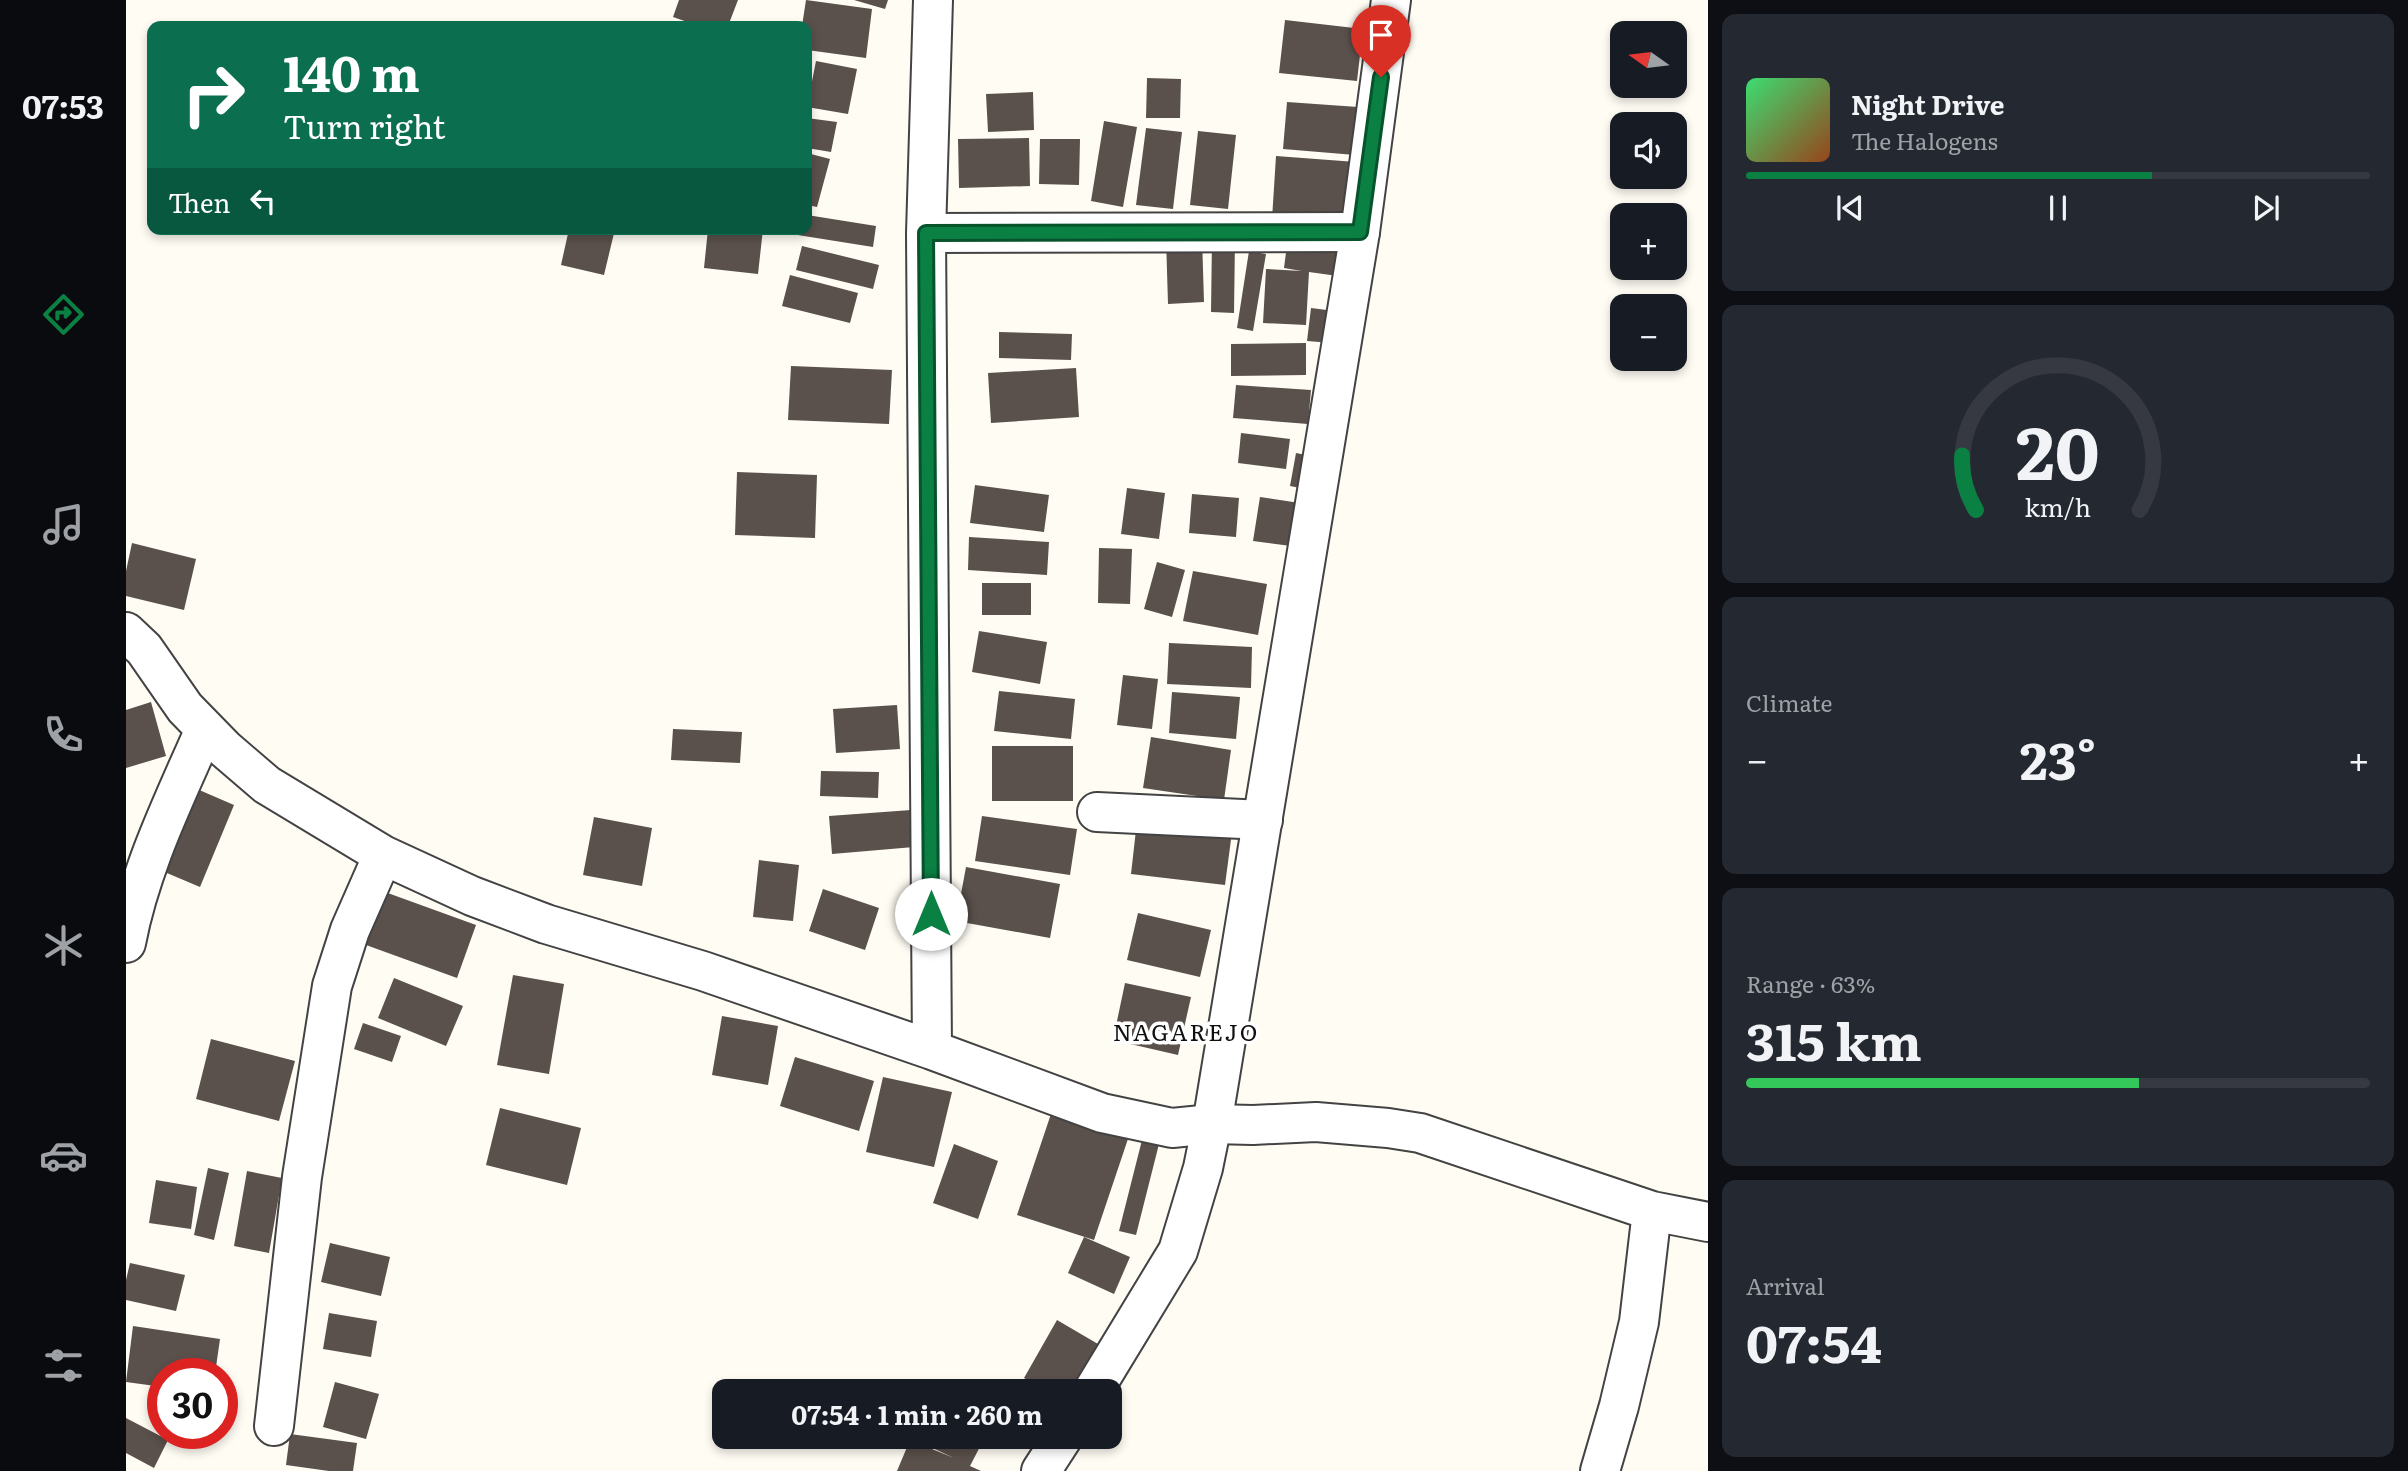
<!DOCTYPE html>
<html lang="en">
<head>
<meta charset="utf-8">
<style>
  :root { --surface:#171b24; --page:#242831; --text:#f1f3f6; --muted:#9ea1a6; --line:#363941; --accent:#0b8043 }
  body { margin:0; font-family:Literata,serif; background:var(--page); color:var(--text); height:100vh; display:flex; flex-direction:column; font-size:26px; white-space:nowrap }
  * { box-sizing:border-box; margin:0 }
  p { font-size:23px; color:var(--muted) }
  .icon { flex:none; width:38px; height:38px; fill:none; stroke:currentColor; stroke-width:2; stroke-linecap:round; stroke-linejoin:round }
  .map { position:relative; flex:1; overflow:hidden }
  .details { display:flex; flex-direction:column; gap:14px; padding:14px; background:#0d0f14; width:700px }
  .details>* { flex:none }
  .hud { position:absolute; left:21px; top:21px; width:665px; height:214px; border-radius:14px; box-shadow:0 4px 10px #0003; background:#0b6e4f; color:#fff; overflow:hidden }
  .needle { width:46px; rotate:284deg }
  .fabs { position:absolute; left:1484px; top:21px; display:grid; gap:14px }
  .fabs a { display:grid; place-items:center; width:77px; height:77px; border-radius:14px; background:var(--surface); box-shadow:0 4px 10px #0003; font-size:35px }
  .speed { position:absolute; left:21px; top:1358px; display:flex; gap:14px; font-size:35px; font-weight:700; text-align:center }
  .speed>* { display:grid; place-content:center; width:91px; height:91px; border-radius:50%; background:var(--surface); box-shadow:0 4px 10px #0003; line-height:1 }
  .speed .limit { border:10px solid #d22; background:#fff; color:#111 }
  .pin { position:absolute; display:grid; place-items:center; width:60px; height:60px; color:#fff; margin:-72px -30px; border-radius:50% 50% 50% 0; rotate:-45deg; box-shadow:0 0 7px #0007 }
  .pin .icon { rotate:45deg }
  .me { position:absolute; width:77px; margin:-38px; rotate:0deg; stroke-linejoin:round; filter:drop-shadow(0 0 5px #0008) }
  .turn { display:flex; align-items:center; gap:24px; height:147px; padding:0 21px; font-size:32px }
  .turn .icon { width:91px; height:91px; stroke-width:2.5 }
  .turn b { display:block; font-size:49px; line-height:60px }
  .then { display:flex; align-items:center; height:66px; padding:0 21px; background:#0003; gap:14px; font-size:26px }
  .big { font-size:52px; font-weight:700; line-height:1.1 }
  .details .widget { flex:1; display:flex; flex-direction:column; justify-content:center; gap:10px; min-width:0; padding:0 24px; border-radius:14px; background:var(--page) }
  .details .dial { align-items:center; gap:0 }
  .dial svg { height:182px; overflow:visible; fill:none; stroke:var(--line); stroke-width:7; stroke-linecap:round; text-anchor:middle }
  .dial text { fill:var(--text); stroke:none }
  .song { display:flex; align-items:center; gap:21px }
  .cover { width:84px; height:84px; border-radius:10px; background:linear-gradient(135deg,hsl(140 70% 55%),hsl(20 70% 35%)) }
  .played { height:7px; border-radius:4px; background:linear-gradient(90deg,var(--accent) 65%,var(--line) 65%) }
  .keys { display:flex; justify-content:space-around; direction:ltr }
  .heat { display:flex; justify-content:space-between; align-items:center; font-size:38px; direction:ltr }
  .charge { height:10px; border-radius:5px; background:linear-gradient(90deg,#34c759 63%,var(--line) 0) }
  .trip { position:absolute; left:586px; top:1379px; width:410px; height:70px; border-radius:14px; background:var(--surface); box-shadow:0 4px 10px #0003; font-weight:700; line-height:70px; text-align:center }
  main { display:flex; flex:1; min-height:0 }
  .tab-bar { display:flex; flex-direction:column; width:126px; justify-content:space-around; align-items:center; background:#090b0e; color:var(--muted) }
  .tab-bar .icon { width:49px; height:49px }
  .tab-bar .on { color:var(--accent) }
  .tab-bar b { font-size:32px; color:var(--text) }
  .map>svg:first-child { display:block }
  .building { fill:#5a504c }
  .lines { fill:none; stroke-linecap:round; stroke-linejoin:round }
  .minor-casing { stroke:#434343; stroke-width:42 }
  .tertiary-casing { stroke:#434343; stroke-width:42 }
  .minor { stroke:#fff; stroke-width:38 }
  .tertiary { stroke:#fff; stroke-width:38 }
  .route-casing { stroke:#07532c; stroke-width:18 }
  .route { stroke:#0b8043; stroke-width:12 }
  .labels { text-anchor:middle; stroke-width:7; stroke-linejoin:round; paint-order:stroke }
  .quarter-label { font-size:23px; letter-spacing:2px; fill:#101010; stroke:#fff }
</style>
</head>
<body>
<main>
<nav class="tab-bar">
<b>07:53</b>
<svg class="icon on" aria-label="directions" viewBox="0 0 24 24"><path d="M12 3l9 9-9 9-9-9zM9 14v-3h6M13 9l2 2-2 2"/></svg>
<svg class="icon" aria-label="music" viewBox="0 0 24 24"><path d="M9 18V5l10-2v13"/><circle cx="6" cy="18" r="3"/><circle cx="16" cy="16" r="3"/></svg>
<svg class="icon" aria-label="phone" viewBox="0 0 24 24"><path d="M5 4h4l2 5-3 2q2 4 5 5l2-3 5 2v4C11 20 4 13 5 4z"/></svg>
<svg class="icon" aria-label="climate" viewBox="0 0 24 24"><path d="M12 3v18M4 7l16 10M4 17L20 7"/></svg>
<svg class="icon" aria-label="car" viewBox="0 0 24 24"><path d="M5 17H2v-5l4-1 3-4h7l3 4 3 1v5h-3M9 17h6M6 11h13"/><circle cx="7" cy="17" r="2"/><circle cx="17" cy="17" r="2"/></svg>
<svg class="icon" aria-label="filters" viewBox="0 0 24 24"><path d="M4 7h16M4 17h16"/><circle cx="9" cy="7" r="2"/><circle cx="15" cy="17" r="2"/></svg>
</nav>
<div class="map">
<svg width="1582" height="1471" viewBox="0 0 1582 1471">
  <rect width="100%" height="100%" fill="#fffcf4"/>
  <path class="building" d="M 553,0 L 612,0 L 602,26 L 573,26 L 547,17 Z
    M 680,0 L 746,9 L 740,58 L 681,50 L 681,26 L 676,26 Z
    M 728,0 L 762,0 L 759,9 Z
    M 1159,20 L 1237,29 L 1231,81 L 1153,73 Z
    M 690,61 L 731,69 L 722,114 L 681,107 Z
    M 1021,78 L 1055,79 L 1054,118 L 1020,118 Z
    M 907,92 L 908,130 L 862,132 L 860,94 Z
    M 1161,102 L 1232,107 L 1229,155 L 1157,149 Z
    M 681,118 L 711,122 L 705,152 L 681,148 Z
    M 978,121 L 1011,127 L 997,207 L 965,201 Z
    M 1020,128 L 1056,132 L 1047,209 L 1010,205 Z
    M 1072,131 L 1110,135 L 1102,209 L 1064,205 Z
    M 903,138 L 904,186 L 833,188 L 832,139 Z
    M 914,139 L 954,139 L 953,185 L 913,184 Z
    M 681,153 L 704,159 L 691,207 L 681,205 Z
    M 1150,156 L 1230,162 L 1226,225 L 1146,219 Z
    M 681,215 L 750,226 L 747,247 L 659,233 L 659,229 L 681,229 Z
    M 443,229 L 489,229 L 478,275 L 435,265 Z
    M 582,229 L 637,229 L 632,274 L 578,268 Z
    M 1076,237 L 1078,302 L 1042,304 L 1040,238 Z
    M 1162,237 L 1223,247 L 1219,277 L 1183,272 L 1180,325 L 1137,323 L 1140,269 L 1176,271 L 1158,268 Z
    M 1086,238 L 1109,239 L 1108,313 L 1085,312 Z
    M 676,246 L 753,265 L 747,289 L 670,270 Z
    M 1123,251 L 1140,254 L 1127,331 L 1111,328 Z
    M 664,275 L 732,293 L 724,323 L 656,306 Z
    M 1185,308 L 1209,311 L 1206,343 L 1181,341 Z
    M 873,332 L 946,334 L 945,360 L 873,358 Z
    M 1180,343 L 1180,375 L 1105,376 L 1105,344 Z
    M 665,366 L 766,370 L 763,424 L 662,420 Z
    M 950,368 L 953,417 L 865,423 L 862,373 Z
    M 1110,385 L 1185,390 L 1182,424 L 1107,418 Z
    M 1115,433 L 1164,439 L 1160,469 L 1112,463 Z
    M 1170,453 L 1205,460 L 1199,493 L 1164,486 Z
    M 611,472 L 691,475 L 689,538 L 609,535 Z
    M 849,485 L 923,495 L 918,532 L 844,523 Z
    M 1001,488 L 1039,493 L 1033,539 L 995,534 Z
    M 1066,494 L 1113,498 L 1110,537 L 1063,533 Z
    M 1134,497 L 1187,505 L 1180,548 L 1127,541 Z
    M 843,537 L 923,542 L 921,575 L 842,570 Z
    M 6,543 L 70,559 L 58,610 L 0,596 L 0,571 Z
    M 973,548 L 1006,549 L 1004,604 L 972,603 Z
    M 1031,562 L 1059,570 L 1046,617 L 1018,609 Z
    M 1067,571 L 1141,584 L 1132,635 L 1057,621 Z
    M 856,583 L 905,583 L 905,615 L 856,615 Z
    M 853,631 L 921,642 L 914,684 L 846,672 Z
    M 1043,643 L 1126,647 L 1125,688 L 1041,684 Z
    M 997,675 L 1032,679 L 1026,729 L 991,725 Z
    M 873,691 L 949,699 L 945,739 L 868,731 Z
    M 1046,692 L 1114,697 L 1110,739 L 1043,733 Z
    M 25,702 L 40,756 L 0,768 L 0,710 Z
    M 771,705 L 774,749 L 710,753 L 707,709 Z
    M 547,729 L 616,732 L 614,763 L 545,760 Z
    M 1025,737 L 1105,750 L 1098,800 L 1017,788 Z
    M 866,746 L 947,746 L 947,801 L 866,801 Z
    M 695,771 L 753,772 L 752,798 L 694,796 Z
    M 64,786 L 108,805 L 74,887 L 29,868 Z
    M 785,810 L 788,847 L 706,854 L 703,816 Z
    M 856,816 L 951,829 L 944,875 L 849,861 Z
    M 468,817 L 526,828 L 516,886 L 457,875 Z
    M 1011,821 L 1106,832 L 1099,885 L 1005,874 Z
    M 633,860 L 673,865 L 667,921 L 627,917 Z
    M 840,867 L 934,884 L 924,938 L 830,921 Z
    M 697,889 L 753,908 L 739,950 L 683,931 Z
    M 259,892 L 350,925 L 331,978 L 240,945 Z
    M 1012,913 L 1085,930 L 1074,977 L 1001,960 Z
    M 387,975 L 438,984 L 423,1074 L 371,1065 Z
    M 268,978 L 337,1006 L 320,1046 L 252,1018 Z
    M 999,983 L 1065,997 L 1052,1055 L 987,1040 Z
    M 596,1016 L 652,1026 L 642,1085 L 586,1075 Z
    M 237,1023 L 275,1036 L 266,1062 L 228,1049 Z
    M 85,1039 L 169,1061 L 153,1121 L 70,1099 Z
    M 669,1057 L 748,1081 L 733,1131 L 654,1106 Z
    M 757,1077 L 826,1092 L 808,1167 L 740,1152 Z
    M 929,1102 L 1006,1127 L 968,1240 L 891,1215 Z
    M 374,1108 L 455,1128 L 441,1185 L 360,1165 Z
    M 1016,1140 L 1033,1144 L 1010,1235 L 993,1231 Z
    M 828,1144 L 872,1161 L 852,1219 L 807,1203 Z
    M 82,1168 L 103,1173 L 88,1240 L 68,1235 Z
    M 121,1171 L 156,1178 L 143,1253 L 108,1246 Z
    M 30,1180 L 71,1187 L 65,1229 L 23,1223 Z
    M 958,1237 L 1004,1257 L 988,1294 L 942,1273 Z
    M 204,1243 L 264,1257 L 255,1296 L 195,1282 Z
    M 4,1263 L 59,1275 L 50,1311 L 0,1300 L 0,1280 Z
    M 203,1313 L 251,1321 L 245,1357 L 197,1349 Z
    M 931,1320 L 972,1344 L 945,1391 L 921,1391 L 898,1378 Z
    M 7,1326 L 94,1339 L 89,1374 L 37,1374 L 37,1387 L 0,1382 Z
    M 209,1382 L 253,1394 L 240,1439 L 197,1427 Z
    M 0,1418 L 42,1440 L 28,1468 L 0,1453 Z
    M 164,1434 L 231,1443 L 227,1471 L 203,1471 L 160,1465 Z
    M 783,1437 L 859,1437 L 844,1466 L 855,1471 L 771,1471 L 784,1440 L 828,1458 Z"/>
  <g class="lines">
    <defs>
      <path id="minor" d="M 800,233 L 1234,232
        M 0,632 L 18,649 L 59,708 L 99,749 L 141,785 L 257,855 L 346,896 L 420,924 L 577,971 L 806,1050 L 976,1113 L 1046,1128 L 1086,1124 L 1127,1125 L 1190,1122 L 1262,1128 L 1294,1133 L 1526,1211 L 1582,1222
        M 971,812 L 1137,820
        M 0,943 C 14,868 49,798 79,729
        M 806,1050 L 800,233 L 807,0
        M 148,1426 L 176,1177 L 206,986 L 224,930 L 257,855
        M 1474,1471 L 1493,1406 L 1513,1322 L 1526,1211"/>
      <path id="tertiary" d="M 967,1391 L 1052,1251 L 1077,1168 L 1086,1124 L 1234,232 L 1265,0
        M 915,1471 L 937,1437"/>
    </defs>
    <use href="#minor" class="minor-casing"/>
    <use href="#tertiary" class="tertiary-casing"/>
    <use href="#minor" class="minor"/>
    <use href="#tertiary" class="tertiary"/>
  </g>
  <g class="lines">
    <defs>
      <path id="route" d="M 805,914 L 800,233 L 1234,232 L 1255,77"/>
    </defs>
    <use href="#route" class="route-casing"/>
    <use href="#route" class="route"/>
  </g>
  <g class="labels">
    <g class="quarter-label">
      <text x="1060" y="1041">NAGAREJO</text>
    </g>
  </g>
</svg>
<div class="fabs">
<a><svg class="needle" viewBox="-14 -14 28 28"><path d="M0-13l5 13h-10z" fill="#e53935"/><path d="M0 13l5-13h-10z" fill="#9ea1a6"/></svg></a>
<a><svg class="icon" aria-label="sound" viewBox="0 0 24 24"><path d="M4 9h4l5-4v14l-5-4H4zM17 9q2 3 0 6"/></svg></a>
<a>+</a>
<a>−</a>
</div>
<div class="speed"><div class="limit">30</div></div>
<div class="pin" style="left:1255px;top:77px;background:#d93025"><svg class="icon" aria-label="arrive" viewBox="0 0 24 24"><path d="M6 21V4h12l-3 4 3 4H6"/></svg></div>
<svg class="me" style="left:805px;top:914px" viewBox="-20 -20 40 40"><circle r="19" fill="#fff"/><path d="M0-13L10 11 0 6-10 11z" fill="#0b8043"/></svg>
<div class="trip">07:54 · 1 min · 260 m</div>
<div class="hud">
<div class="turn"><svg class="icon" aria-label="right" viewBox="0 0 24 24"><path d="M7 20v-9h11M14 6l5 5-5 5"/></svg><div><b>140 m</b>Turn right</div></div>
<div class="then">Then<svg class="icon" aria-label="left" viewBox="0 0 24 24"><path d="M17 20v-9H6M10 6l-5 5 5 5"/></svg></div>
</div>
</div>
<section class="details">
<div class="widget">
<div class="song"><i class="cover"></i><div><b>Night Drive</b><p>The Halogens</p></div></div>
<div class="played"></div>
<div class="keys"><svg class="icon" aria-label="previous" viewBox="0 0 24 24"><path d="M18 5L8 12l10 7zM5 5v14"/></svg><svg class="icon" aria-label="pause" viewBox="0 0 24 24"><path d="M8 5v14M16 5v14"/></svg><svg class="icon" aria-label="next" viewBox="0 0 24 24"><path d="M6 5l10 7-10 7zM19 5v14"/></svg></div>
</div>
<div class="widget dial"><svg viewBox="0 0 100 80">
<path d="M14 69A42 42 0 1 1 86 69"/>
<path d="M14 69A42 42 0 0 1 8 45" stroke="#0b8043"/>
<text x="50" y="56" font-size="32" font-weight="700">20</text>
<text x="50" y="72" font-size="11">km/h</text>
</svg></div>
<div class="widget"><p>Climate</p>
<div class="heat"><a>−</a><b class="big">23°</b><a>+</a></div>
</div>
<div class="widget"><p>Range · 63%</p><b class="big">315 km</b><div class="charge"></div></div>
<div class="widget"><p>Arrival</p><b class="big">07:54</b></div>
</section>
</main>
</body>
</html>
